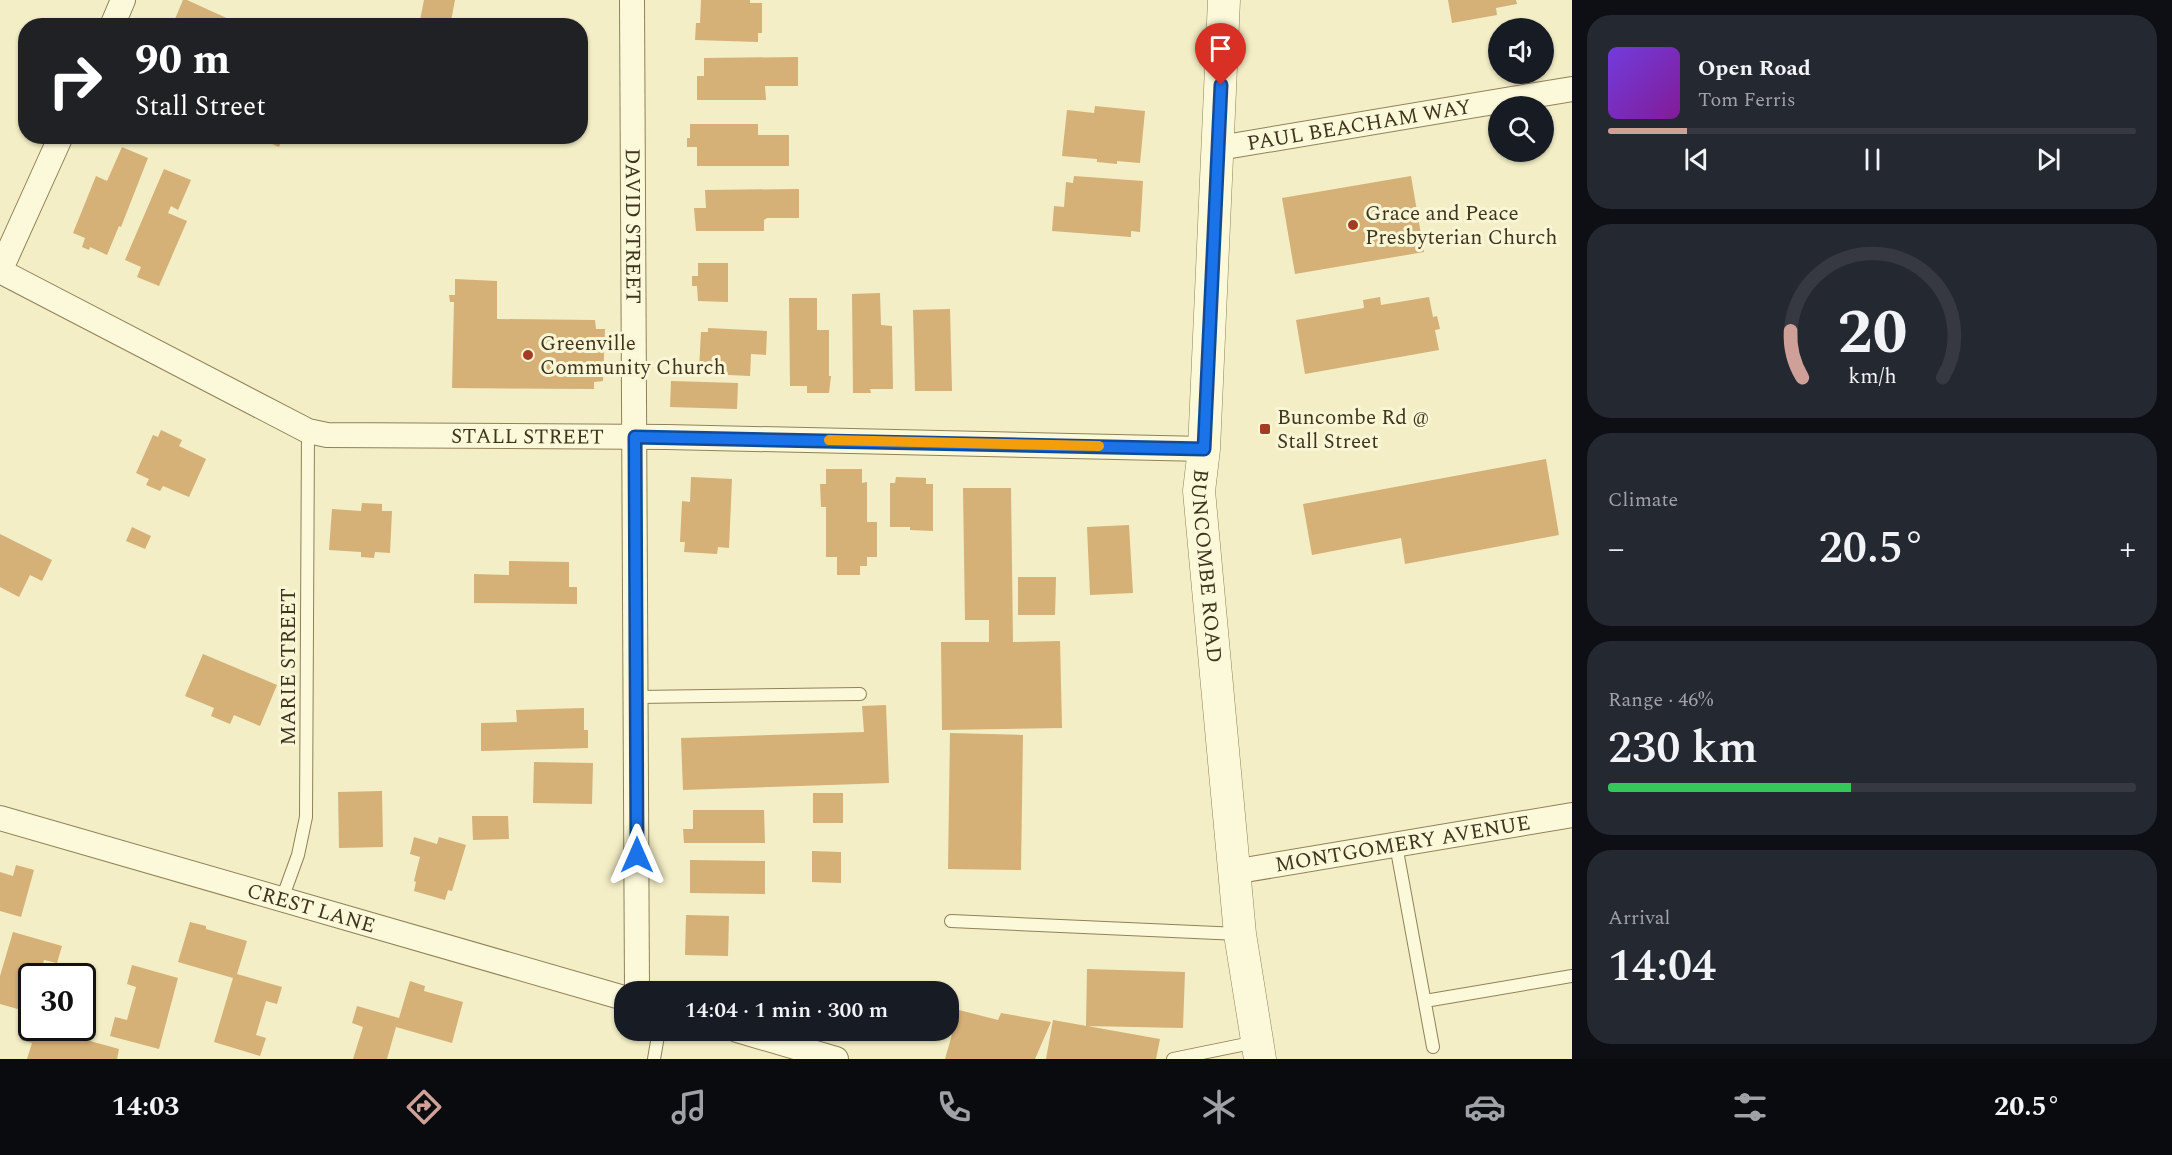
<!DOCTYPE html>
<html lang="en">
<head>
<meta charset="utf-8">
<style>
  :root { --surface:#171b24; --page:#242831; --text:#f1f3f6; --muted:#9ea1a6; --line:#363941; --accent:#cfa097 }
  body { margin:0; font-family:Spectral,serif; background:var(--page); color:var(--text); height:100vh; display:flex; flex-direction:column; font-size:22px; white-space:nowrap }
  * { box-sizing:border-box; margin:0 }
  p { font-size:20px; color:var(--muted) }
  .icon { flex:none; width:33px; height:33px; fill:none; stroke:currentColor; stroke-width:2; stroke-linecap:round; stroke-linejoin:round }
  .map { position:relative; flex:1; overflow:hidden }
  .details { display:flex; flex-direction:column; gap:15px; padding:15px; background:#0d0f14; width:600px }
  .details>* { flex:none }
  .top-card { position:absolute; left:18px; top:18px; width:570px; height:126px; border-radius:24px; box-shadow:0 2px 4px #0004; background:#202124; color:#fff; overflow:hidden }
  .buttons { position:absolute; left:1488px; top:18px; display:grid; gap:12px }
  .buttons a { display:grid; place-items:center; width:66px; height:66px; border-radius:50%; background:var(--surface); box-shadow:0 2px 4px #0004; font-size:30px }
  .speed { position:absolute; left:18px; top:963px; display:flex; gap:12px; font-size:30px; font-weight:700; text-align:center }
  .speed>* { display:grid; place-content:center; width:78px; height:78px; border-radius:50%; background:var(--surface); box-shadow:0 2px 4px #0004; line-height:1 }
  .speed .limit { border:3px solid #111; border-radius:9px; background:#fff; color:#111 }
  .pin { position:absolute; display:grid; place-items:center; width:51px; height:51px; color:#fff; margin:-62px -26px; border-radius:50% 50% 50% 0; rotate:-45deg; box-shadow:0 0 6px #0007 }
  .pin .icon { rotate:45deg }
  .me { position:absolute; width:66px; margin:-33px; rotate:0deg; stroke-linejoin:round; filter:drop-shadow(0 0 4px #0008) }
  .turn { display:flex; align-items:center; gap:21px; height:126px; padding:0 18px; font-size:27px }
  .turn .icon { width:78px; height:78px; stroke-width:2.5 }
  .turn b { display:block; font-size:42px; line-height:51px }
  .big { font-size:45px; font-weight:600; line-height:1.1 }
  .details .widget { flex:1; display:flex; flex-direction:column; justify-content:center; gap:9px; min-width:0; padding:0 21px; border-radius:24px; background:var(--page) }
  .details .dial { align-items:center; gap:0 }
  .dial svg { height:156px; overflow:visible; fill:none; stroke:var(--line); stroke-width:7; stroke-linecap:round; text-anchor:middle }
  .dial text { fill:var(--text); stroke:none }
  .song { display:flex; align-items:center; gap:18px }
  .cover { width:72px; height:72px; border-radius:9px; background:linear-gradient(135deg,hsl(260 70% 55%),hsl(290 70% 35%)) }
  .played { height:6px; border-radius:3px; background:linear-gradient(90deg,var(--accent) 15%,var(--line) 15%) }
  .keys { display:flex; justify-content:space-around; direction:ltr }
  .heat { display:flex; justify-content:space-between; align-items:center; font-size:33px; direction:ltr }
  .charge { height:9px; border-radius:4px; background:linear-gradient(90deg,#34c759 46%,var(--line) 0) }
  .trip { position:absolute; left:614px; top:981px; width:345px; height:60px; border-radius:24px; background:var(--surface); box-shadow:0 2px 4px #0004; font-weight:600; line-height:60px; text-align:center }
  .menu { display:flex; height:96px; justify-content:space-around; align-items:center; background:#090b0e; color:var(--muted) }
  .menu .icon { width:42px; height:42px }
  .menu .on { color:var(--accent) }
  .menu b { font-size:27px; color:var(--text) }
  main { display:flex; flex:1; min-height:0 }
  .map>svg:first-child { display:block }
  .building { fill:#d5b077 }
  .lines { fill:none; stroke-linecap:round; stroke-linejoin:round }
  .service-casing { stroke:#908158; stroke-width:14 }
  .minor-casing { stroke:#908158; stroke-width:26 }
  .tertiary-casing { stroke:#908158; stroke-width:33 }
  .service { stroke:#fcf9da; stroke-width:12 }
  .minor { stroke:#fcf9da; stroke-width:24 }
  .tertiary { stroke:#fcf9da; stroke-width:32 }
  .route-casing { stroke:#114b97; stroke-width:15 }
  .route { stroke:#1a73e8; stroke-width:10 }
  .slow { stroke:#f59e0b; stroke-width:10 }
  .poi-dot { fill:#a63a22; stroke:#f9f6d6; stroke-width:2 }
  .labels { text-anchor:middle; stroke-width:6; stroke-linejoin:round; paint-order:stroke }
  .street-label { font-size:21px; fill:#3f341e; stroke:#f9f6d6 }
  .poi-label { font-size:21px; fill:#3f341e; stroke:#f9f6d6; text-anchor:start }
</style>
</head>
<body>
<main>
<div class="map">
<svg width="1572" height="1059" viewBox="0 0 1572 1059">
  <rect width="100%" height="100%" fill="#f3eec5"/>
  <path class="building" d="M 183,0 L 187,0 L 244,26 L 172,26 Z
    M 424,0 L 455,0 L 450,26 L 420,20 Z
    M 701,0 L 750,0 L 750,3 L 762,3 L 762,33 L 758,33 L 758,42 L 695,40 L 696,23 L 700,23 Z
    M 1448,0 L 1516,0 L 1517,4 L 1496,8 L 1497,15 L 1452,23 Z
    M 798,57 L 798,86 L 765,86 L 766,100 L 697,100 L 697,76 L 704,76 L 704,58 Z
    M 1095,106 L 1145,111 L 1140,163 L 1117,161 L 1117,164 L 1097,162 L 1097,159 L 1062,156 L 1067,110 L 1094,113 Z
    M 690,124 L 758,124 L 758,135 L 789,135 L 789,166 L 697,166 L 697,147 L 687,147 L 687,138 L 690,138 Z
    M 254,136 L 283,136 L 279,147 Z
    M 122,147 L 148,158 L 121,227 L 119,226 L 107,255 L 90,247 L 89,250 L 82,247 L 85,238 L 73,233 L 96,176 L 107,181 Z
    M 164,169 L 191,180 L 178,210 L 171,206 L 168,213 L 187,221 L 159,286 L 137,277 L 141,267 L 125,260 Z
    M 1074,176 L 1143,181 L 1140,232 L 1131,231 L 1131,237 L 1052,231 L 1054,206 L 1064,207 L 1066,182 L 1073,183 Z
    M 1411,176 L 1424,252 L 1295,274 L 1282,198 Z
    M 799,189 L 799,218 L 767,218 L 764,220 L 764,231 L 696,231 L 694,208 L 706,208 L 705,190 Z
    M 698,263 L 728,263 L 728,302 L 698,301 L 697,286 L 692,286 L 692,276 L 698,276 Z
    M 455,279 L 497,281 L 497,319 L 595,320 L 596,329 L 605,329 L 603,381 L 594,382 L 594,389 L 452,388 L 454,302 L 450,302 L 449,295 L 455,295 Z
    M 880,293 L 881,325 L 892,326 L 893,389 L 870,389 L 871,393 L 853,393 L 852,294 Z
    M 1380,297 L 1381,305 L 1429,297 L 1433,317 L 1437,316 L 1440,329 L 1435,330 L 1439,350 L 1305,374 L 1296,320 L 1364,308 L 1363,300 Z
    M 789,298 L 817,298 L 817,330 L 829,330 L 829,376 L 831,376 L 829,393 L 807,393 L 807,386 L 790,386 Z
    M 950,309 L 952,391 L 915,391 L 913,310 Z
    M 708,328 L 767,331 L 766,355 L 751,354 L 750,376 L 708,374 L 708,370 L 699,370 L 701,332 L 708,332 Z
    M 671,381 L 738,383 L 737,409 L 670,407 Z
    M 161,430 L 182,440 L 179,446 L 206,459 L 189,497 L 163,486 L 160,491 L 146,485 L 149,479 L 136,473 L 153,435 L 158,437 Z
    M 1546,459 L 1559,535 L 1405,564 L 1401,538 L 1312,555 L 1303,504 Z
    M 826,469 L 862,469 L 862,483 L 867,482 L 867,522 L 877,522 L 877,557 L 867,557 L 867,566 L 860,566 L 860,575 L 837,575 L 837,557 L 826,557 L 826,507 L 821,507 L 820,484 L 826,484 Z
    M 691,477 L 732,479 L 729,548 L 718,547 L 717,554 L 684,552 L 685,542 L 680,542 L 682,501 L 690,502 Z
    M 896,477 L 926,478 L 926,484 L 933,484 L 933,531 L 910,530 L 910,527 L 890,527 L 890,483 L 895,483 Z
    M 963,488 L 1011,488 L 1013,642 L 1060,641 L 1062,728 L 942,730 L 941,642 L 989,642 L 989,620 L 965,620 Z
    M 362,503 L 382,504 L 382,511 L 392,511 L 390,553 L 375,552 L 374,558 L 361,557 L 361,552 L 329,550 L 332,509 L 361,511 Z
    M 1129,525 L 1133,593 L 1090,595 L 1087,527 Z
    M 132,527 L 151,536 L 145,549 L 126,541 Z
    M 0,534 L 52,560 L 42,581 L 30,575 L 19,597 L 0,587 Z
    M 509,561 L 569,562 L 569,587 L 577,587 L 577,604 L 474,603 L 474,574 L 509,575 Z
    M 1018,577 L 1056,577 L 1055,615 L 1018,615 Z
    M 203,654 L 277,685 L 260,726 L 234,715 L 230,724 L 211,716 L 214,708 L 185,696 Z
    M 886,705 L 889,783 L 683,790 L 681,738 L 864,732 L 862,706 Z
    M 584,708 L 584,730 L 588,730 L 588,748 L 481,751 L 481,723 L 517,722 L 516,710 Z
    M 950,733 L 1023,735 L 1021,870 L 948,869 Z
    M 534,762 L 593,763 L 592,804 L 533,803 Z
    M 382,791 L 383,847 L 339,848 L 338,792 Z
    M 813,793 L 843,793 L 843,823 L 813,823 Z
    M 693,810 L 764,810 L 765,843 L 684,843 L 683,829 L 693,829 Z
    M 472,816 L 508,816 L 509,839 L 473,840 Z
    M 414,837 L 437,844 L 439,837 L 466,845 L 452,891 L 448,890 L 445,900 L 414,891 L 416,882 L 414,881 L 420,857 L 410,854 Z
    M 812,851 L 841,852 L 841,883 L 812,882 Z
    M 690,860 L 765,861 L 765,894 L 690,893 Z
    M 16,865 L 34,870 L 21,917 L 0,911 L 0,872 L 13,876 Z
    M 686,915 L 729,916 L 728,956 L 685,955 Z
    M 190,922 L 206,926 L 206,929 L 247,941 L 237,974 L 282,987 L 277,1004 L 266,1001 L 256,1035 L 266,1038 L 260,1056 L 214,1042 L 233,978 L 178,962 Z
    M 13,932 L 62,946 L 57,963 L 44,960 L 39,976 L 32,976 L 32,1013 L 0,1004 L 0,976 Z
    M 132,965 L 178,978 L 159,1049 L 110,1036 L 115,1017 L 127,1020 L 136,987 L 127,984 Z
    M 1087,969 L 1185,972 L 1183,1028 L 1086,1026 Z
    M 410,981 L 425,986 L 424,991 L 463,1002 L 452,1043 L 396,1027 L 387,1059 L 353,1059 L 363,1027 L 352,1023 L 357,1006 L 399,1018 Z
    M 959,1010 L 998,1020 L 1001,1013 L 1051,1022 L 1035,1059 L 945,1059 Z
    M 1053,1020 L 1160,1039 L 1156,1059 L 1046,1059 Z
    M 26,1023 L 32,1024 L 32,1028 L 43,1028 L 119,1049 L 117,1059 L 27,1059 L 32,1043 L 21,1040 Z"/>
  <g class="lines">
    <defs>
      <path id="service" d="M 637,697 L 860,694
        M 1396,845 L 1433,1047
        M 282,899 L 298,855 L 306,817 L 308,431
        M 951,921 L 1239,934
        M 1425,1001 L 1572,976
        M 654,1059 L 659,1030
        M 1173,1059 L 1256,1042"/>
      <g id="minor">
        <path id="s1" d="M 632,0 L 637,992"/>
        <path d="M 112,26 L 123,0"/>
        <path id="s2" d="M 1219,148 L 1572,89"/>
        <path id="s3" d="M 0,271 L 308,431 L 327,435 L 667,437 L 1204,449"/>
        <path d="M 0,271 L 61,136"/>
        <path id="s4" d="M 0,818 L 624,998"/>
        <path id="s5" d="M 1233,872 L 1572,815"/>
        <path d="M 737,1030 L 836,1059"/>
      </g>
      <g id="tertiary">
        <path id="s6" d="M 1224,0 L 1204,449 L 1199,491 L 1240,934 L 1260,1059"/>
      </g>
    </defs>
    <use href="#service" class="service-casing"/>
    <use href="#minor" class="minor-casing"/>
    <use href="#tertiary" class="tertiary-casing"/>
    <use href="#service" class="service"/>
    <use href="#minor" class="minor"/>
    <use href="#tertiary" class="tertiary"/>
  </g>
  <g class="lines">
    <defs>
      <path id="route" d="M 637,855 L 635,437 L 1204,449 L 1221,85"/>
    </defs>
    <use href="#route" class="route-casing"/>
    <use href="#route" class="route"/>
    <path class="slow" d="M 829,440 L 1099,446"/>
  </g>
  <g class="poi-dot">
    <circle cx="1353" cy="225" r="6"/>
    <circle cx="528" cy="355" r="6"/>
    <rect x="1259" y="423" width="12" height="12" rx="3"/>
  </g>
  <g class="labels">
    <g class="street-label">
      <text dy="7" stroke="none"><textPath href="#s2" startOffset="142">PAUL BEACHAM WAY</textPath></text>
      <text dy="7" stroke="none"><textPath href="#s1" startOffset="226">DAVID STREET</textPath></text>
      <text dy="7" stroke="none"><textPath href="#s3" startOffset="567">STALL STREET</textPath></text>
      <text dy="7" stroke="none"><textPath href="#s6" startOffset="567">BUNCOMBE ROAD</textPath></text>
      <text transform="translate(288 667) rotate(-90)" y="7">MARIE STREET</text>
      <text dy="7" stroke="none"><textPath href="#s5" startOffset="172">MONTGOMERY AVENUE</textPath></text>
      <text dy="7" stroke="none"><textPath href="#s4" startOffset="324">CREST LANE</textPath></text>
    </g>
    <g class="poi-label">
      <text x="1365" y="220">Grace and Peace<tspan x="1365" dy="24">Presbyterian Church</tspan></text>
      <text x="540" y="350">Greenville<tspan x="540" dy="24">Community Church</tspan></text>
      <text x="1277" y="424">Buncombe Rd @<tspan x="1277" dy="24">Stall Street</tspan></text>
    </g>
  </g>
</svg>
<div class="buttons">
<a><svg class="icon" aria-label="sound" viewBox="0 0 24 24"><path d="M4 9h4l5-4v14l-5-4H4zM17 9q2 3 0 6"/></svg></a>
<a><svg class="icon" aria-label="search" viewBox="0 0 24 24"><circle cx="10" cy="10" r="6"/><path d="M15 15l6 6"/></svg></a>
</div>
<div class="speed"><div class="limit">30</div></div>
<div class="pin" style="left:1221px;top:85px;background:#d93025"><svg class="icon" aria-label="arrive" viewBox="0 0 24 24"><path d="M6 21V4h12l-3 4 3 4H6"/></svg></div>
<svg class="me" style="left:637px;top:855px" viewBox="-20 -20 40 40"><path d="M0-17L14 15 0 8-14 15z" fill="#1a73e8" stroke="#fff" stroke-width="4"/></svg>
<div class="trip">14:04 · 1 min · 300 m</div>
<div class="top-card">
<div class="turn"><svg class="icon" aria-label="right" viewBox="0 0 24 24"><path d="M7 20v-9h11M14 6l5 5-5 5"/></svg><div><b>90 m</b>Stall Street</div></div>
</div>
</div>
<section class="details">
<div class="widget">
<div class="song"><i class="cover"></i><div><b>Open Road</b><p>Tom Ferris</p></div></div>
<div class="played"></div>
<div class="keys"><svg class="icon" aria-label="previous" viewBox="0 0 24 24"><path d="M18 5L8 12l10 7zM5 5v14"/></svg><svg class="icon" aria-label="pause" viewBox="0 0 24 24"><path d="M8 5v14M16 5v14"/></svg><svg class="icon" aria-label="next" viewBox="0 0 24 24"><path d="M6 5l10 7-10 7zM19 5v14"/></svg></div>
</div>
<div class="widget dial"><svg viewBox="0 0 100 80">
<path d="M14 69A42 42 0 1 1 86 69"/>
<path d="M14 69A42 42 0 0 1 8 45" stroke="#cfa097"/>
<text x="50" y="56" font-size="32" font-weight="700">20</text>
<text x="50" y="72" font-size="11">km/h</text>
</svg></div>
<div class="widget"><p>Climate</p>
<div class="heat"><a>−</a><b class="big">20.5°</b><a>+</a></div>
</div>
<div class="widget"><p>Range · 46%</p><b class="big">230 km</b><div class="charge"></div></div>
<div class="widget"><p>Arrival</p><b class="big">14:04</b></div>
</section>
</main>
<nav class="menu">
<b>14:03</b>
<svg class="icon on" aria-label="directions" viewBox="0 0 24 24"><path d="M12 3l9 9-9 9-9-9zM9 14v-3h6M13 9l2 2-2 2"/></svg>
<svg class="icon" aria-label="music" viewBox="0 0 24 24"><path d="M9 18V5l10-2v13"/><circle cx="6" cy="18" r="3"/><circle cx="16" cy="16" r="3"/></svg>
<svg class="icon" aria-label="phone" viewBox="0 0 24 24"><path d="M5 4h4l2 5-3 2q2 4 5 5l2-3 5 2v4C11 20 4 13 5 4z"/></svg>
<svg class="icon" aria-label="climate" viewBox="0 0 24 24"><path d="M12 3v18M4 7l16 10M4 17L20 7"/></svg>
<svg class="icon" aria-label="car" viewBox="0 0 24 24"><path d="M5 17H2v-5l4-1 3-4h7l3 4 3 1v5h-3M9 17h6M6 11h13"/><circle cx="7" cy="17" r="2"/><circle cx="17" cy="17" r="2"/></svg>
<svg class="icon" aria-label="filters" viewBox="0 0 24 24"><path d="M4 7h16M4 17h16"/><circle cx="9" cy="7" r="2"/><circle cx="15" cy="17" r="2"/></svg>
<b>20.5°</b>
</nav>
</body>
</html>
